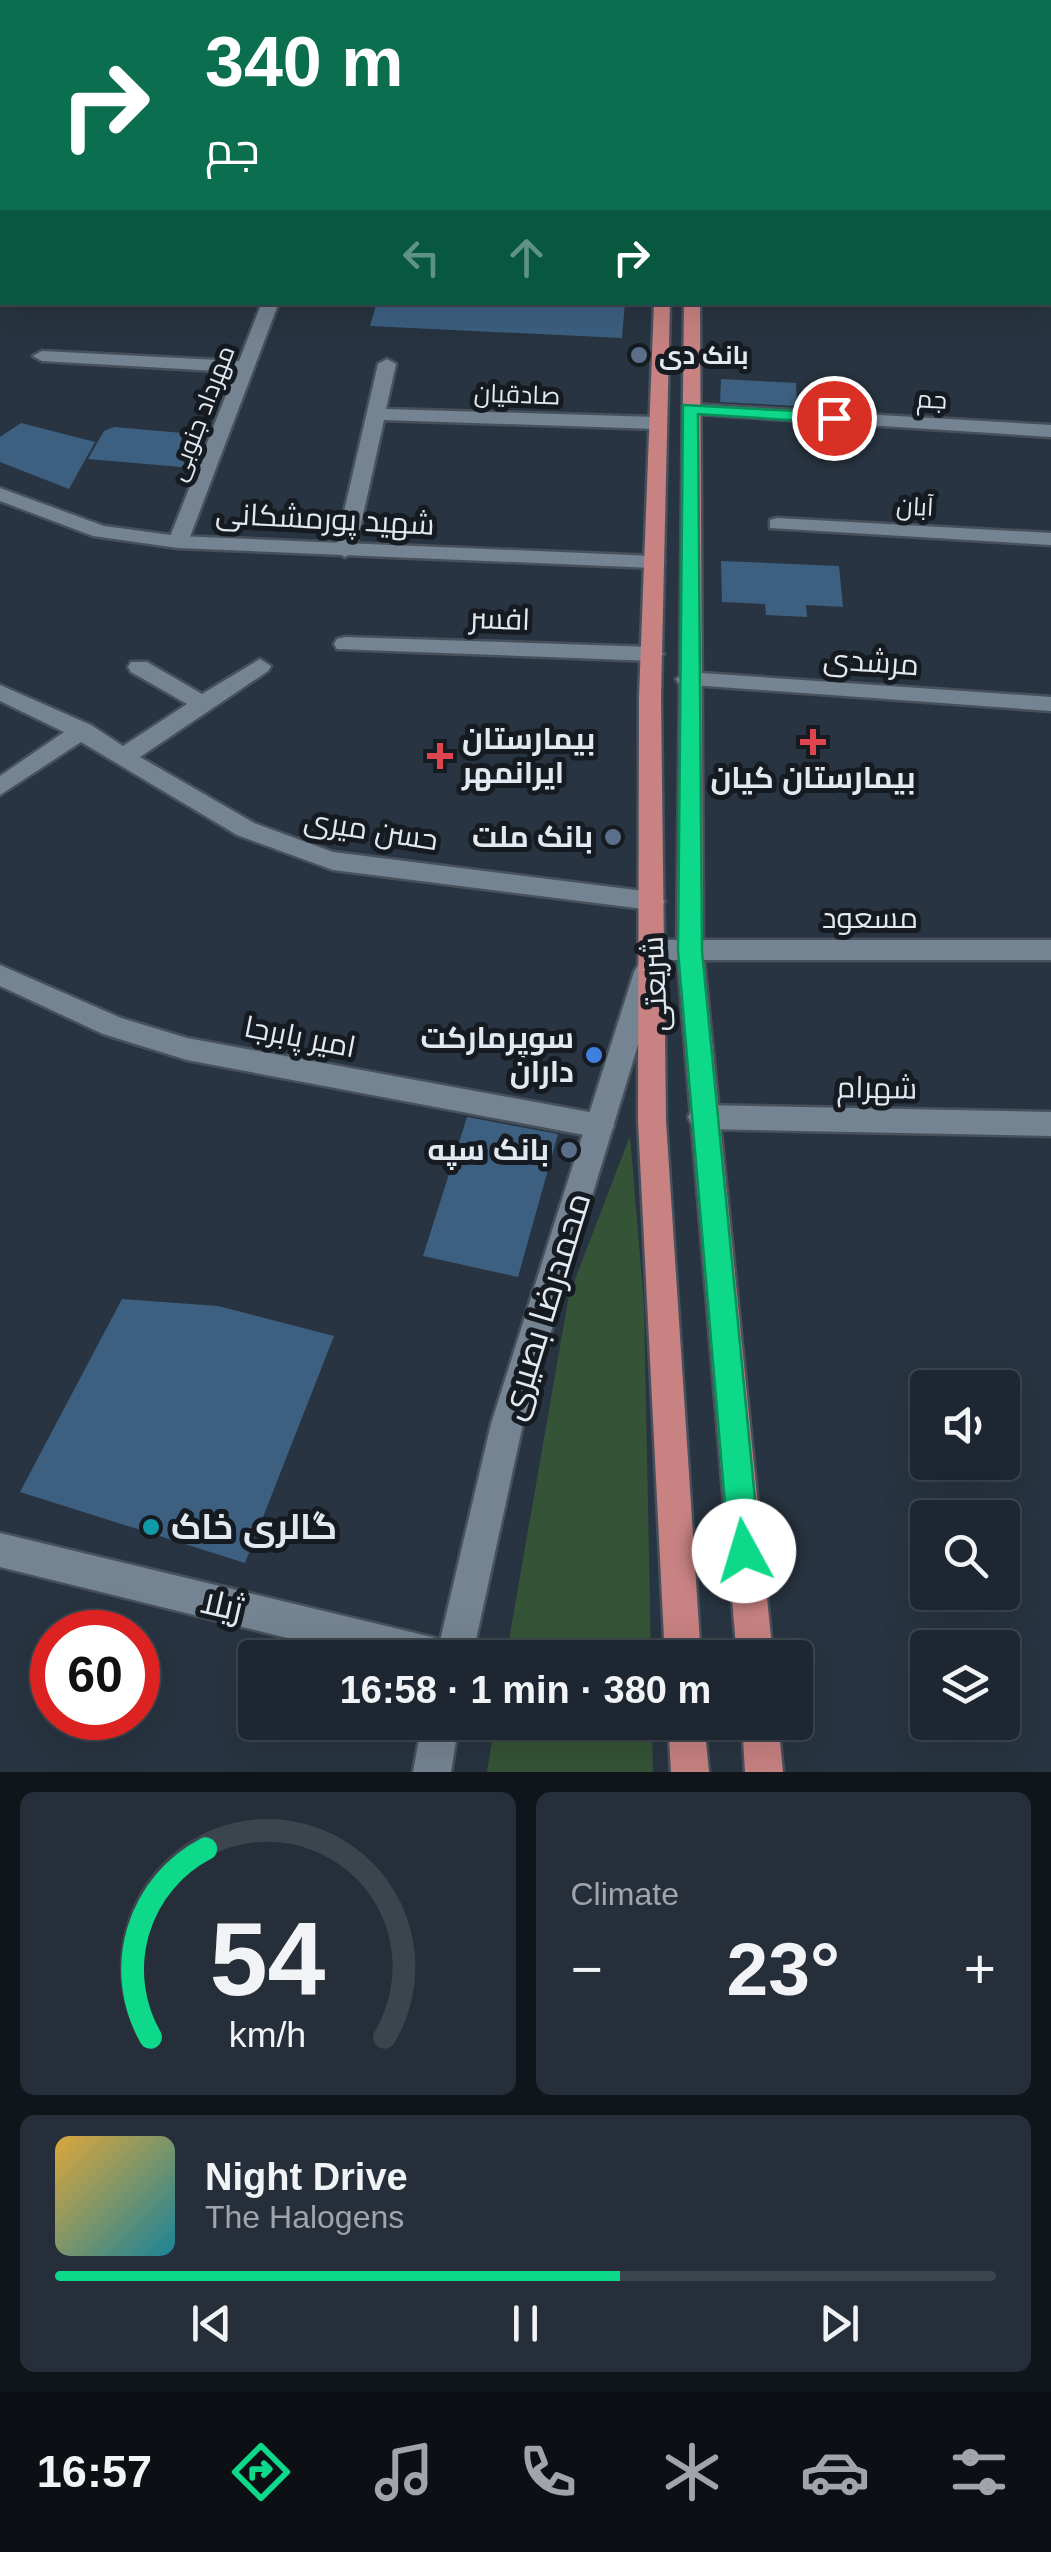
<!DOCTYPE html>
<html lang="en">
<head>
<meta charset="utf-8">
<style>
  :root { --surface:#1e2731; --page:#262f39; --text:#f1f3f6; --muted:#a1a5ab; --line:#3c444d; --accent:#0ed98a }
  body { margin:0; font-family:Arial,Cairo,sans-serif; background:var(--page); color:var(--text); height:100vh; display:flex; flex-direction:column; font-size:38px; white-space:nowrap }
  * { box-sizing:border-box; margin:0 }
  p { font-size:32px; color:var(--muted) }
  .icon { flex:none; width:55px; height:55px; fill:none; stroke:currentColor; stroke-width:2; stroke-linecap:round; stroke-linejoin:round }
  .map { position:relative; height:1772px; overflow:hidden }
  .sheet { display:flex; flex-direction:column; gap:20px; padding:20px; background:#10151b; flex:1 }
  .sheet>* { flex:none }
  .banner { position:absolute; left:0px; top:0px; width:1052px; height:305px; box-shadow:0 10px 40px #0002,0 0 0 2px var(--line); background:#0b6e4f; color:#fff; overflow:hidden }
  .fabs { position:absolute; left:910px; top:1370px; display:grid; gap:20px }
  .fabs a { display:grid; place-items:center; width:110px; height:110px; border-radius:10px; background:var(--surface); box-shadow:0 10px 40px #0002,0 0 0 2px var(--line); font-size:50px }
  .speed { position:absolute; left:30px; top:1610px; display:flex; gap:20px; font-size:50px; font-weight:700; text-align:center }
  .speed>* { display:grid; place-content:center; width:130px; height:130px; border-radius:50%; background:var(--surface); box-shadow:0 10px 40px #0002,0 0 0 2px var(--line); line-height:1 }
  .speed .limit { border:15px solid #d22; background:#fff; color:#111 }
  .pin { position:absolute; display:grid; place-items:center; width:85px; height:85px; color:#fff; margin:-42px; border:5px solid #fff; border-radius:50%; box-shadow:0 2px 10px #0007 }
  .me { position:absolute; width:110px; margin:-55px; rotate:354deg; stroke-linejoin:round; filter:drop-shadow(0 0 8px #0008) }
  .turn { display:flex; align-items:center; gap:35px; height:210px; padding:0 40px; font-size:45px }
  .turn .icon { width:130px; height:130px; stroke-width:2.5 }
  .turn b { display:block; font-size:70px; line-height:85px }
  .lanes { display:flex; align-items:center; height:95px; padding:0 40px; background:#0003; justify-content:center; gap:50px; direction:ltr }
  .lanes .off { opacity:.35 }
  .big { font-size:75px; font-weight:700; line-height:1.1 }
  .sheet .card { flex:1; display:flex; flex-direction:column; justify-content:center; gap:15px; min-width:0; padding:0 35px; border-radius:15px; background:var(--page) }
  .sheet .dial { align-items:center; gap:0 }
  .dial svg { height:260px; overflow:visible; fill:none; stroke:var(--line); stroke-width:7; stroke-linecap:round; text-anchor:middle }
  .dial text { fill:var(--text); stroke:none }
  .song { display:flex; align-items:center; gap:30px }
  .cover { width:120px; height:120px; border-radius:15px; background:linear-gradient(135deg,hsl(40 70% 55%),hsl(190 70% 35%)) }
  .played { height:10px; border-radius:5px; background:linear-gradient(90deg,var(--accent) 60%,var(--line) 60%) }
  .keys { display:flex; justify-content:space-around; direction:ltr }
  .heat { display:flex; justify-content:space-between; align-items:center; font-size:55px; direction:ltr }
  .sheet .tiles { flex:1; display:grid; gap:20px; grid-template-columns:1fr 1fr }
  .card:last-child { grid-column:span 2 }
  .trip { position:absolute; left:238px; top:1640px; width:575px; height:100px; border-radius:10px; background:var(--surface); box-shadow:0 10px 40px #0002,0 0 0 2px var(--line); font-weight:700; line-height:100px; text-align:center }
  .tab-bar { display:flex; height:160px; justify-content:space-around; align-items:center; background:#0c1014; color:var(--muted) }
  .tab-bar .icon { width:70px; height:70px }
  .tab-bar .current { color:var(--accent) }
  .tab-bar b { font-size:45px; color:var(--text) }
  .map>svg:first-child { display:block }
  .green { fill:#355437 }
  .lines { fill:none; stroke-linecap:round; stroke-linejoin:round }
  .river { fill:#296276; fill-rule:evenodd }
  .building { fill:#3d6081 }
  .minor-casing { stroke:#46515c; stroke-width:5 }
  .tertiary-casing { stroke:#46515c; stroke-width:5 }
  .secondary-casing { stroke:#46515c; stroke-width:5 }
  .primary-casing { stroke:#46515c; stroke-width:5 }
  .minor { fill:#758492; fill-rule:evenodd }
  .tertiary { fill:#758492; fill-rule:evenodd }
  .secondary { fill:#9e838a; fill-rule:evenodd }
  .primary { fill:#c78281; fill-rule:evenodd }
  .route { fill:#0ed98a; stroke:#098d5a; stroke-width:2.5 }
  .service-dot { fill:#5c6f8a; stroke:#161b21; stroke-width:4 }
  .health-dot { fill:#e0444e; stroke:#161b21; stroke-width:4 }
  .shop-dot { fill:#3f7fe0; stroke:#161b21; stroke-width:4 }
  .culture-dot { fill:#0f9aa8; stroke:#161b21; stroke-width:4 }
  .labels { text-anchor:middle; stroke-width:10; stroke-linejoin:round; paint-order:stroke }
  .far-poi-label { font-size:25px; font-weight:bold; fill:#e1e9f1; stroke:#161b21; text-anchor:start }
  .far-street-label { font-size:25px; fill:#e1e9f1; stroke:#161b21 }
  .street-label { font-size:30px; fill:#e1e9f1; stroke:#161b21 }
  .poi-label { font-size:30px; font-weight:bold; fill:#e1e9f1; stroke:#161b21; text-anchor:end }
  .near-street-label { font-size:35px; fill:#e1e9f1; stroke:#161b21 }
  .near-poi-label { font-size:35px; font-weight:bold; fill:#e1e9f1; stroke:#161b21; text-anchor:start }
</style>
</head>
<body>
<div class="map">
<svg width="1051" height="1772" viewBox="0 0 1051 1772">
  <rect width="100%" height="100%" fill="#283441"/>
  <path class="green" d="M 630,1136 L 644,1305 L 651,1657 L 506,1657 L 569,1295 Z
    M 495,1723 L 652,1723 L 653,1772 L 487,1772 Z"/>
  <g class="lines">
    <path class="river" d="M 1050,3 L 1051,3 L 1051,23 L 1050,23 Z"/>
  </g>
  <path class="building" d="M 377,302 L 625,302 L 622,338 L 370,326 Z
    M 721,379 L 796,383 L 797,406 L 720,402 Z
    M 21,423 L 95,442 L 69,489 L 0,462 L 0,437 Z
    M 114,427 L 206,435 L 193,468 L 88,459 L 104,431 Z
    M 721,561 L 839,566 L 843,607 L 806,605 L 807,617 L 766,615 L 765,604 L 722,602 Z
    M 467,1117 L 558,1134 L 518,1277 L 423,1256 Z
    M 122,1299 L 218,1306 L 334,1336 L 245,1563 L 20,1492 Z"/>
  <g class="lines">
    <defs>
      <path id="minor" d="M 0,0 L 17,0 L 18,2 L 0,5 Z
        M 612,0 L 673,0 L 674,2 L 614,2 Z
        M 967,0 L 979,0 L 980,2 L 968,2 Z
        M 0,58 L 2,58 L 2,66 L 0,66 Z
        M 1050,147 L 1051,147 L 1051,155 L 1050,155 Z
        M 0,148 L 2,148 L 2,156 L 0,156 Z
        M 0,243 L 2,244 L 2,254 L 0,253 Z
        M 1050,247 L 1051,247 L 1051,257 L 1050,257 Z
        M 2,267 L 2,278 L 0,279 L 0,268 Z
        M 262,302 L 279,302 L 188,542 L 185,546 L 171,546 L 168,542 L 235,372 L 42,361 L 33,356 L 42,351 L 239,361 Z
        M 387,359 L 396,364 L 386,409 L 656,417 L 665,423 L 656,429 L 384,420 L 355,551 L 345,557 L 335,551 L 378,364 Z
        M 689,404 L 1051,425 L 1051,437 L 683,413 L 683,405 Z
        M 777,518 L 1051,533 L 1051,545 L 770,528 L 770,520 Z
        M 345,637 L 653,647 L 664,654 L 653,661 L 337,649 L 334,644 L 337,639 Z
        M 260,659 L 271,666 L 268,671 L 140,757 L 254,823 L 333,852 L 652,892 L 665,901 L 661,908 L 652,910 L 333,870 L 237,835 L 81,742 L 0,795 L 0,776 L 64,732 L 0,701 L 0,685 L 91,725 L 123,746 L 187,704 L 131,672 L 128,667 L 131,662 L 147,662 L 202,694 Z
        M 687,672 L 1051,697 L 1051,711 L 679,684 L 676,679 Z
        M 652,940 L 1051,940 L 1051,960 L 652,960 L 643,957 L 639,950 L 643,943 Z
        M 0,965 L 121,1018 L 187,1038 L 600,1114 L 610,1118 L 614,1126 L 610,1134 L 600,1138 L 187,1060 L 103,1034 L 0,986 Z
        M 702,1105 L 1051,1112 L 1051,1136 L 702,1129 L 692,1125 L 688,1117 L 692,1109 Z
        M 0,1533 L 444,1640 L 457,1645 L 462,1658 L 369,1658 L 0,1567 Z"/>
      <path id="tertiary" d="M 1016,0 L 1028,0 L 1029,2 L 1017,2 Z
        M 1050,105 L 1051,105 L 1051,116 L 1050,116 Z
        M 0,488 L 104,526 L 178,536 L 654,556 L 664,562 L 654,568 L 178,548 L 93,536 L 0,501 Z
        M 647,962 L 656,965 L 660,972 L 523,1424 L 472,1658 L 436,1658 L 491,1424 L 634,972 L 638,965 Z
        M 422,1722 L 459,1722 L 451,1772 L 413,1772 Z"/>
      <path id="secondary" d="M 1050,289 L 1051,289 L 1051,299 L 1050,299 Z"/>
      <path id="primary" d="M 662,0 L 674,0 L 674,2 L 662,2 Z
        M 687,0 L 699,0 L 699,2 L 687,2 Z
        M 654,302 L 670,302 L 661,697 L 666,1121 L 701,1658 L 665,1658 L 638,1121 L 639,697 Z
        M 684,302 L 700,302 L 703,951 L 773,1658 L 737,1658 L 677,951 Z
        M 668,1722 L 704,1722 L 709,1772 L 671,1772 Z
        M 742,1722 L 778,1722 L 783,1772 L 745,1772 Z"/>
    </defs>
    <use href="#minor" class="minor-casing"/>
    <use href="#tertiary" class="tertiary-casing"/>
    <use href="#secondary" class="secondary-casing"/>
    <use href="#primary" class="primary-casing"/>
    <use href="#minor" class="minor"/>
    <use href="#tertiary" class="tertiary"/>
    <use href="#secondary" class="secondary"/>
    <use href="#primary" class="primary"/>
  </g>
  <path class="route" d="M 683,405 L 834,413 L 842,418 L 834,423 L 698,414 L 702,951 L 760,1551 L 756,1562 L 744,1566 L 733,1562 L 729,1551 L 678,951 Z"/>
  <g class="service-dot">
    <circle cx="639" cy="355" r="10"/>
    <circle cx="613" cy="837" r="10"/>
    <circle cx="569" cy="1150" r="10"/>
  </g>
  <g class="health-dot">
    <path d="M808 727h10v10h10v10h-10v10h-10v-10h-10v-10h10z"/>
    <path d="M435 741h10v10h10v10h-10v10h-10v-10h-10v-10h10z"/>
  </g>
  <circle class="shop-dot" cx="594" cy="1055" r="10"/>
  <circle class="culture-dot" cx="151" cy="1527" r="10"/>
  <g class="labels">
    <g class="far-poi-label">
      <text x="659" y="364">بانک دی</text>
    </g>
    <g class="far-street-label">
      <text transform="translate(517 394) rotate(2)" y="9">صادقیان</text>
      <text transform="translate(932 399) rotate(4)" y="9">جم</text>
      <text transform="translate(201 413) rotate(-69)" y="9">مهرداد جنوبی</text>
      <text transform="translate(915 506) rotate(3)" y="9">آبان</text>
    </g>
    <g class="street-label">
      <text transform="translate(325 519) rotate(3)" y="10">شهید پورمشکانی</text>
      <text transform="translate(500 619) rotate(2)" y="10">افسر</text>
      <text transform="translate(871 662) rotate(4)" y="10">مرشدی</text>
      <text transform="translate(371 830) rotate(9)" y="10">حسن میری</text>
      <text x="870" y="928">مسعود</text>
      <text transform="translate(655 984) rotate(-93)" y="10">شریعتی</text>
      <text transform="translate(300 1037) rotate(11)" y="10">امیر پابرجا</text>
      <text transform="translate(877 1088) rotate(1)" y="10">شهرام</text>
    </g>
    <g class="poi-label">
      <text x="462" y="749" text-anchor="start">بیمارستان<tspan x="462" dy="34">ایرانمهر</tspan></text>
      <text x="813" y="788" text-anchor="middle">بیمارستان کیان</text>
      <text x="593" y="847">بانک ملت</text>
      <text x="574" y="1048">سوپرمارکت<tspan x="574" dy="34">داران</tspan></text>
      <text x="549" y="1160">بانک سپه</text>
    </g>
    <g class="near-street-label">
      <text transform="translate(545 1306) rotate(-73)" y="12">محمدرضا بصیری</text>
      <text transform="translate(222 1605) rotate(13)" y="12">ژیلا</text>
    </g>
    <g class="near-poi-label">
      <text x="171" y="1539">گالری خاک</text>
    </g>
  </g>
</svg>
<div class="fabs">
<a><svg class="icon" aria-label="sound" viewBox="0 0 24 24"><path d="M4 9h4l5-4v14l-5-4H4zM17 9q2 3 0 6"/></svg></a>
<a><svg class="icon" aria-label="search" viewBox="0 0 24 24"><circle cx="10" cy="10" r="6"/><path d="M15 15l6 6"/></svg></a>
<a><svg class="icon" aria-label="layers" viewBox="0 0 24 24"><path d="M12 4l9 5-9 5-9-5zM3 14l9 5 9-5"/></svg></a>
</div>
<div class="speed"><div class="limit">60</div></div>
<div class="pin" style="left:834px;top:418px;background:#d93025"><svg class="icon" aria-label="arrive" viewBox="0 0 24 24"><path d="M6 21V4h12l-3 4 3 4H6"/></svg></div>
<svg class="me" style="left:744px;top:1551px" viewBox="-20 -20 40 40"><circle r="19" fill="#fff"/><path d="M0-13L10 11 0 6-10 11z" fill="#0ed98a"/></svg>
<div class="trip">16:58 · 1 min · 380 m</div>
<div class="banner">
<div class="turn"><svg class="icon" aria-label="right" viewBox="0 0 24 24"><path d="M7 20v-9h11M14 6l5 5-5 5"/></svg><div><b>340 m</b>جم</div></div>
<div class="lanes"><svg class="icon off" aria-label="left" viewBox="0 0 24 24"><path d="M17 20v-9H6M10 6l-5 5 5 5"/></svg><svg class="icon off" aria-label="ahead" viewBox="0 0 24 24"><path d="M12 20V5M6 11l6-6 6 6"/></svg><svg class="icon" aria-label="right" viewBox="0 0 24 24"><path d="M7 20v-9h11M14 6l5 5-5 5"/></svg></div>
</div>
</div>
<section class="sheet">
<div class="tiles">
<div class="card dial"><svg viewBox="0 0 100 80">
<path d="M14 69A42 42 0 1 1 86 69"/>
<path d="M14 69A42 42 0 0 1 31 11" stroke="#0ed98a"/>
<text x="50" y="56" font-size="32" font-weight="700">54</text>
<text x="50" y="72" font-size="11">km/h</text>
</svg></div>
<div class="card"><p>Climate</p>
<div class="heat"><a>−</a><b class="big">23°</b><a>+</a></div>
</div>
<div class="card">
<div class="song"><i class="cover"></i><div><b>Night Drive</b><p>The Halogens</p></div></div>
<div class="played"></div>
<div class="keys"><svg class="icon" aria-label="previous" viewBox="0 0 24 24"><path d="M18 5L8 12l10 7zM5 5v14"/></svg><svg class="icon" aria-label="pause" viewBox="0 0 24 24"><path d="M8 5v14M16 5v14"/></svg><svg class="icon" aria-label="next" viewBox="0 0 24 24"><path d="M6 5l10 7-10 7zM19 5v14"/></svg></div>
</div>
</div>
</section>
<nav class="tab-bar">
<b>16:57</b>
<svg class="icon current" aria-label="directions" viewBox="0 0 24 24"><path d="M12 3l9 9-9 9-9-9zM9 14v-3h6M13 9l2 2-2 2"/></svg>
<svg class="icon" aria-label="music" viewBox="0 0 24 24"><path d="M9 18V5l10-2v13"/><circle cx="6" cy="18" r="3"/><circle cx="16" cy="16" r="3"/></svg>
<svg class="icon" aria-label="phone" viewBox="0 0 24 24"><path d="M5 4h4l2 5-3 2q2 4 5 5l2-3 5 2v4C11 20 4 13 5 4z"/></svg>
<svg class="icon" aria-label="climate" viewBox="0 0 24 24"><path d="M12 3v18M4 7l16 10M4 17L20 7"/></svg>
<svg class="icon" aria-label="car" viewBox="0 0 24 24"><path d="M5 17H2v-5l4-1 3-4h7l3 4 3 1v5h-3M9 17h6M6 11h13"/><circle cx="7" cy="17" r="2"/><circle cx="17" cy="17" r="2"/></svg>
<svg class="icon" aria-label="filters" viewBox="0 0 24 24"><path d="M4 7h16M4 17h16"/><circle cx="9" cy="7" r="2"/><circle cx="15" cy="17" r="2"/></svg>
</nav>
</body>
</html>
